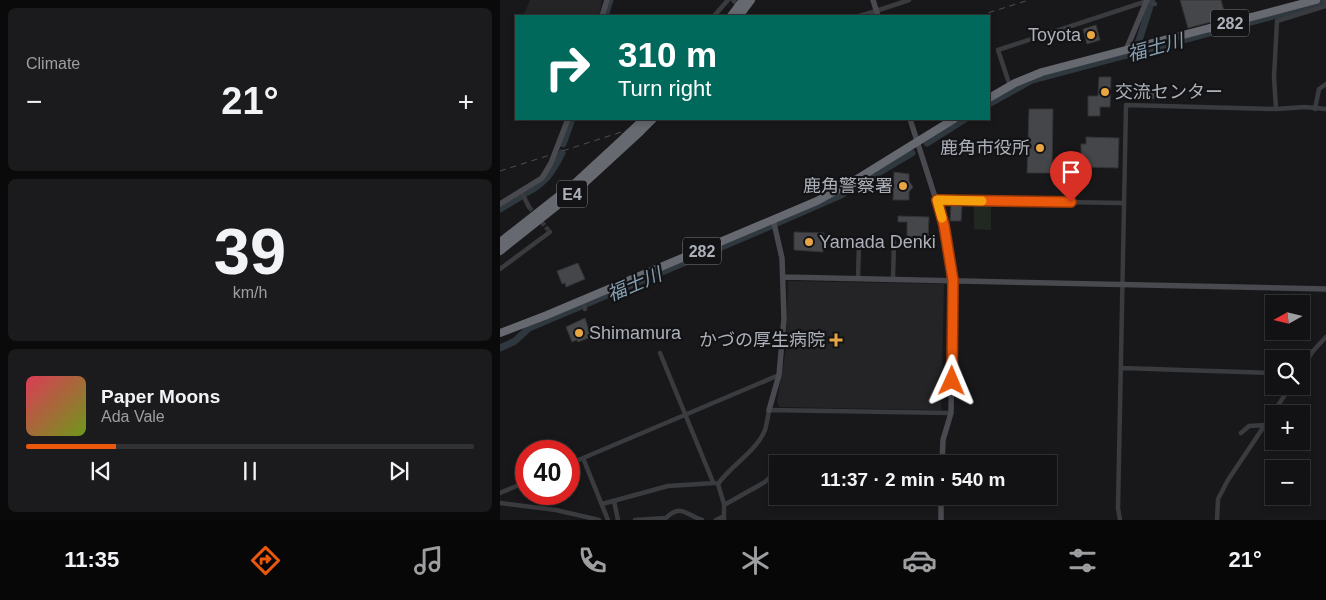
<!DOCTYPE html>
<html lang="en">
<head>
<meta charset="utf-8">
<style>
  :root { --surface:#121214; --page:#1b1b1d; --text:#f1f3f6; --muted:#9c9ea0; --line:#313234; --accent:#ea580c }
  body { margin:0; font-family:Helvetica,"Noto Sans JP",sans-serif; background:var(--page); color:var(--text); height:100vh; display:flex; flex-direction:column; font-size:19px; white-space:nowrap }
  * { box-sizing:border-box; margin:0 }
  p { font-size:16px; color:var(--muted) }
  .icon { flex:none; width:28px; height:28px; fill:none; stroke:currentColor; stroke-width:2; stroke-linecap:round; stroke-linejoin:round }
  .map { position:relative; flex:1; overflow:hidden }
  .drawer { display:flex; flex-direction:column; gap:8px; padding:8px; background:#0a0a0b; width:500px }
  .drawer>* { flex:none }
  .guide { position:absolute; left:15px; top:15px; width:475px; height:105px; border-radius:0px; box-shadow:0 2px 8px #0003,0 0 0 1px var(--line); background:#00695c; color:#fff; overflow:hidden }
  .needle { width:32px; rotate:262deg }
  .tools { position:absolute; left:765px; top:295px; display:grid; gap:10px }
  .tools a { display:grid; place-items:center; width:45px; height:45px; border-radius:0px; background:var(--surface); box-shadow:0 2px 8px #0003,0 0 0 1px var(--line); font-size:25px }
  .speed { position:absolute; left:15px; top:440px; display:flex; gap:10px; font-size:25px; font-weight:700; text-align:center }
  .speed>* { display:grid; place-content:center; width:65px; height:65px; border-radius:50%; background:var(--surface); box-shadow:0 2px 8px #0003,0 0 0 1px var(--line); line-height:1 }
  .speed .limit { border:8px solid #d22; background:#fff; color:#111 }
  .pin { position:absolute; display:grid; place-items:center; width:42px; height:42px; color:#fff; margin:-51px -21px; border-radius:50% 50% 50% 0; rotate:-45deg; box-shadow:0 0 5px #0007 }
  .pin .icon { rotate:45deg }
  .me { position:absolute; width:55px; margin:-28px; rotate:1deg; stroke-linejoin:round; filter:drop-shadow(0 0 4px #0008) }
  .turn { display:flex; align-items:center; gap:18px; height:105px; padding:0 20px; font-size:22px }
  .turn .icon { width:65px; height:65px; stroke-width:2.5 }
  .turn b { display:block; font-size:35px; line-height:42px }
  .big { font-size:38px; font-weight:700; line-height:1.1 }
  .drawer .tile { flex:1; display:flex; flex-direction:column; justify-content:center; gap:8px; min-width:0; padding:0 18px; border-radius:8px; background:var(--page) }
  .drawer .dial { align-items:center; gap:0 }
  .dial b { font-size:65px; line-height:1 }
  .song { display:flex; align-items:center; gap:15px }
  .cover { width:60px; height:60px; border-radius:8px; background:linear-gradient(135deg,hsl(350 70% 55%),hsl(80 70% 35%)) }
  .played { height:5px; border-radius:2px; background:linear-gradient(90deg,var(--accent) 20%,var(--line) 20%) }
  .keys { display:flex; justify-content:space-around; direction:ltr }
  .heat { display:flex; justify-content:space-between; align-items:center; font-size:28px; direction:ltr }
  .trip { position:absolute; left:269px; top:455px; width:288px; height:50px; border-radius:0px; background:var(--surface); box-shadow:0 2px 8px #0003,0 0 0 1px var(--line); font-weight:700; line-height:50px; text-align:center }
  .menu { display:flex; height:80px; justify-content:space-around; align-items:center; background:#070708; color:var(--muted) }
  .menu .icon { width:35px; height:35px }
  .menu .on { color:var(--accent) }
  .menu b { font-size:22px; color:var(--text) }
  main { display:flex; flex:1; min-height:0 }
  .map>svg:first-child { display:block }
  .built { fill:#242427 }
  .green { fill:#202821 }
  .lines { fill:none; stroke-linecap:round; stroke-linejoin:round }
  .river { stroke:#2f383e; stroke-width:7 }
  .building { fill:#45464a; stroke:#323336 }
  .street-tunnel { stroke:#35363a; stroke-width:4.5; stroke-dasharray:4.5 2; stroke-linecap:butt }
  .street { stroke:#393b3f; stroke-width:4.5 }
  .secondary { stroke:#484a4f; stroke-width:5.5 }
  .highway { stroke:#666970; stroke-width:8 }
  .rail { stroke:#4d4f54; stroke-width:1; stroke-dasharray:6 5; stroke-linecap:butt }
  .highway-bridge { stroke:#666970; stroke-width:8 }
  .route-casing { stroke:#983908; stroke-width:12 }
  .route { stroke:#ea580c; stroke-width:9 }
  .slow { stroke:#f59e0b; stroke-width:9 }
  .poi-dot { fill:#e7a643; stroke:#131315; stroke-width:2 }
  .labels { text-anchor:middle; stroke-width:4.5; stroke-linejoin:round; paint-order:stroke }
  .shield { fill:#131315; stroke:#7d8188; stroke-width:1 }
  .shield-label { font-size:16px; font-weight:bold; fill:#abb0b9 }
  .poi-label { font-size:18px; fill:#abb0b9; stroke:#131315; text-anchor:end }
  .water-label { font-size:19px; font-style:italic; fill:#859fb2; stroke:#131315 }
</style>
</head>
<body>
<main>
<section class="drawer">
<div class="tile"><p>Climate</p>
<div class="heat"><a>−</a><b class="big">21°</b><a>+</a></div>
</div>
<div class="tile dial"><b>39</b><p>km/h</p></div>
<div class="tile">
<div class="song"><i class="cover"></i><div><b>Paper Moons</b><p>Ada Vale</p></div></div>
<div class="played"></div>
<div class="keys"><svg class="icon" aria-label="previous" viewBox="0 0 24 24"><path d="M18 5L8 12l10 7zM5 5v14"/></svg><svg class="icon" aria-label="pause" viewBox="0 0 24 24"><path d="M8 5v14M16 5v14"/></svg><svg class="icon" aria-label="next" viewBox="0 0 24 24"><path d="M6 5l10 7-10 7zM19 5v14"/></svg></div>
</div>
</section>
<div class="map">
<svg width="826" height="520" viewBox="0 0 826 520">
  <rect width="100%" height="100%" fill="#18181a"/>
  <path class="built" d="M 30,0 L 102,0 L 99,16 L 23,16 Z
    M 288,281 L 444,284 L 441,410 L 279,407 L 277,401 L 286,349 Z"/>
  <path class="green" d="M 474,203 L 491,203 L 491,230 L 474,229 Z"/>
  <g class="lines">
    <path class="river" d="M 105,16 L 110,0
      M 636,50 L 652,0
      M 489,104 L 532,80 L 826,2
      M 427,143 L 465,119
      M 63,144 L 72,119
      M 26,193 C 46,182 52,173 62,153
      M 0,209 L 20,197
      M 277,223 L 341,195 L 412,153
      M 0,348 L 15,341 L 29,328 L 271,226"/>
  </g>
  <path class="building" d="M 680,0 L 721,0 L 726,18 L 688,28 Z
    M 596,25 L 600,40 L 587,44 L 583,29 Z
    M 599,77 L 611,77 L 610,107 L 600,107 L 600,116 L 588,116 L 588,96 L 598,96 Z
    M 635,89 L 655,90 L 654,99 L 635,98 Z
    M 529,109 L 553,109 L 552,173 L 527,173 Z
    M 586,137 L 619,138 L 618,168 L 585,167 L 585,159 L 581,159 L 581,144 L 586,144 Z
    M 567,165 L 584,166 L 584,188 L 571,188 L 571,194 L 562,193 L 563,169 L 567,169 Z
    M 394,172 L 409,174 L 409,181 L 413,187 L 409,192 L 409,200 L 393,200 Z
    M 451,205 L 462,206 L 461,221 L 450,221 Z
    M 398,216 L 429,217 L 428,238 L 425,238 L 424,240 L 407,240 L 407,222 L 398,222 Z
    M 294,232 L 324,233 L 323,252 L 294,250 Z
    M 78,263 L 85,279 L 66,287 L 65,283 L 62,284 L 57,271 Z
    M 85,318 L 91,337 L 78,342 L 77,340 L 72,342 L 66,327 Z"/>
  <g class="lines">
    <path class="street-tunnel" d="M 234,1 L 247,16
      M 29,207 L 50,232"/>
    <path class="street" d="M 233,0 L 234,1
      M 825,0 L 826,3
      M 379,10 L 409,0
      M 214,16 L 228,0
      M 359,16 L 373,12
      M 510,86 L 498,50 L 647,1 L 655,4
      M 776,109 L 774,77 L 777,21 L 826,6
      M 815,109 L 819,89 L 826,84
      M 21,191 L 29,207
      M 437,200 L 624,203
      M 0,269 L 50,232
      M 358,279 L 359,242
      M 393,279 L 394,242
      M 82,301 L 85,309
      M 160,353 L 213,482
      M 622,368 L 774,373
      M 801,370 L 813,351 L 826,337
      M 741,433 L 749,426 L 765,425
      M 83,458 L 108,520
      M 69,464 L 279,375
      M 0,493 L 26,482
      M 114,501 L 118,520
      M 0,503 L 56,510 L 99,520
      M 102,504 L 168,486 L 215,483
      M 224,505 L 265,482 L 278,469
      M 135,520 L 166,518 C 181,503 186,515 202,520
      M 216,520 L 224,516
      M 224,520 L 224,504 L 218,484 C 231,465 256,452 265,430 C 267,423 268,416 269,410 L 451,413
      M 620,520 L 618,508 L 626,105 L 776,109 L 805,107 L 826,109
      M 717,520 L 718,499 L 728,480 L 791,386"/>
    <path class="secondary" d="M 373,0 L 378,16
      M 102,16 L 107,0
      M 626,50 L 647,0
      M 410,119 L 444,225 L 453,280 L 451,413 L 443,440 L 442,464
      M 0,204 L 42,178 L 51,163 L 68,119
      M 284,277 L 826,289
      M 269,410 L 279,375 L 284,319 L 282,258 L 273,219
      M 441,520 L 441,496"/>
    <path class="highway" d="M 231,16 L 243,0
      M 239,16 L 251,0
      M 489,98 L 515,83 L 542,72 L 816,0
      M 0,242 L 74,184 L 125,137
      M 0,251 L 78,189 L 140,132
      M 0,333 L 47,315 L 317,201 L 362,176 L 454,119"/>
    <path class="rail" d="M 478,16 L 529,0
      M 0,171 L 162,119"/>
    <path class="highway-bridge" d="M 140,132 L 153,119
      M 125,137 L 144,119"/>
  </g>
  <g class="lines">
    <defs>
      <path id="route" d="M 452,381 L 453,280 L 444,225 L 437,200 L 571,202"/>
    </defs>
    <use href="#route" class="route-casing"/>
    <use href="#route" class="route"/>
    <path class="slow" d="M 442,218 L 437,200 L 482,201"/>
  </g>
  <g class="poi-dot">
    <circle cx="591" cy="35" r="5"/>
    <circle cx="605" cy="92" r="5"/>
    <circle cx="540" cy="148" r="5"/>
    <circle cx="403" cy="186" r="5"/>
    <circle cx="309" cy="242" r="5"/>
    <circle cx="79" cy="333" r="5"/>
    <path d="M333.5 332.5h5v5h5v5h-5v5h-5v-5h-5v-5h5z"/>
  </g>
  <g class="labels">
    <g class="shield">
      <rect x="711" y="9.5" width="38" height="27" rx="4"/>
      <rect x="57" y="180.5" width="30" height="27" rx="4"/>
      <rect x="183" y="237.5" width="38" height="27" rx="4"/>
    </g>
    <g class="shield-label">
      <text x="730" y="29">282</text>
      <text x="72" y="200">E4</text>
      <text x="202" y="257">282</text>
    </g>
    <g class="poi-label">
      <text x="581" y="41">Toyota</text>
      <text x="615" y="98" text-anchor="start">交流センター</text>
      <text x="530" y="154">鹿角市役所</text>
      <text x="393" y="192">鹿角警察署</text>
      <text x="319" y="248" text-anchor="start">Yamada Denki</text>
      <text x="89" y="339" text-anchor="start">Shimamura</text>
      <text x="325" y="346">かづの厚生病院</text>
    </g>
    <g class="water-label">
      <text transform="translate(655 47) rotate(-15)" y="7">福士川</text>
      <text transform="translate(134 284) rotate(-23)" y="7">福士川</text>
    </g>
  </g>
</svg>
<div class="tools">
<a><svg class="needle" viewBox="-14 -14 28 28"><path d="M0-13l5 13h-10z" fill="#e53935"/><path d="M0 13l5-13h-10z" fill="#9c9ea0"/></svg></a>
<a><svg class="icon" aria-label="search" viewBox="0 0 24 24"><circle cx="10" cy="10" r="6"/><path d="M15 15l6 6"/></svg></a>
<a>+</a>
<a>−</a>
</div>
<div class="speed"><div class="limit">40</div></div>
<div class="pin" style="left:571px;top:202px;background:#d93025"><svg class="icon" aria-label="arrive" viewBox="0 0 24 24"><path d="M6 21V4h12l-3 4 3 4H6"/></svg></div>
<svg class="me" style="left:452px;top:381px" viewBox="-20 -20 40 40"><path d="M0-17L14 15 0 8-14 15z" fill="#ea580c" stroke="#fff" stroke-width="4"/></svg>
<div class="trip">11:37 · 2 min · 540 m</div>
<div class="guide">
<div class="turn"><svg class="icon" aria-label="right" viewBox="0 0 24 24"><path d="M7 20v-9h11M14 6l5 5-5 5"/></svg><div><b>310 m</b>Turn right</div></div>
</div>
</div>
</main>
<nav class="menu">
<b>11:35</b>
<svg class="icon on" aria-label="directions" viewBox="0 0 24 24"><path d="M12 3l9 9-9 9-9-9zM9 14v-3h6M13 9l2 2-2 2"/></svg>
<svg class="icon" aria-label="music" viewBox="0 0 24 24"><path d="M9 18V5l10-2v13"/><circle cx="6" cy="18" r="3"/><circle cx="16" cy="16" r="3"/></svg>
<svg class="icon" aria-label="phone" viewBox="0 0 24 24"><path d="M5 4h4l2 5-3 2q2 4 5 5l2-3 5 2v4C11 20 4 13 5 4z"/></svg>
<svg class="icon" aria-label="climate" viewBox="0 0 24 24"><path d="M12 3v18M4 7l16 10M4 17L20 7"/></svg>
<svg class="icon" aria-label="car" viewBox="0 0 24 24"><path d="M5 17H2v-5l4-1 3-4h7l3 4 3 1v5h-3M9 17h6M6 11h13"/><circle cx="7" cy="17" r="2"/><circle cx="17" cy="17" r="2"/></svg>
<svg class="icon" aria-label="filters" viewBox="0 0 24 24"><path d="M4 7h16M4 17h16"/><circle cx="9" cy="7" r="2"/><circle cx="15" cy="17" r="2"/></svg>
<b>21°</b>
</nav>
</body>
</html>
